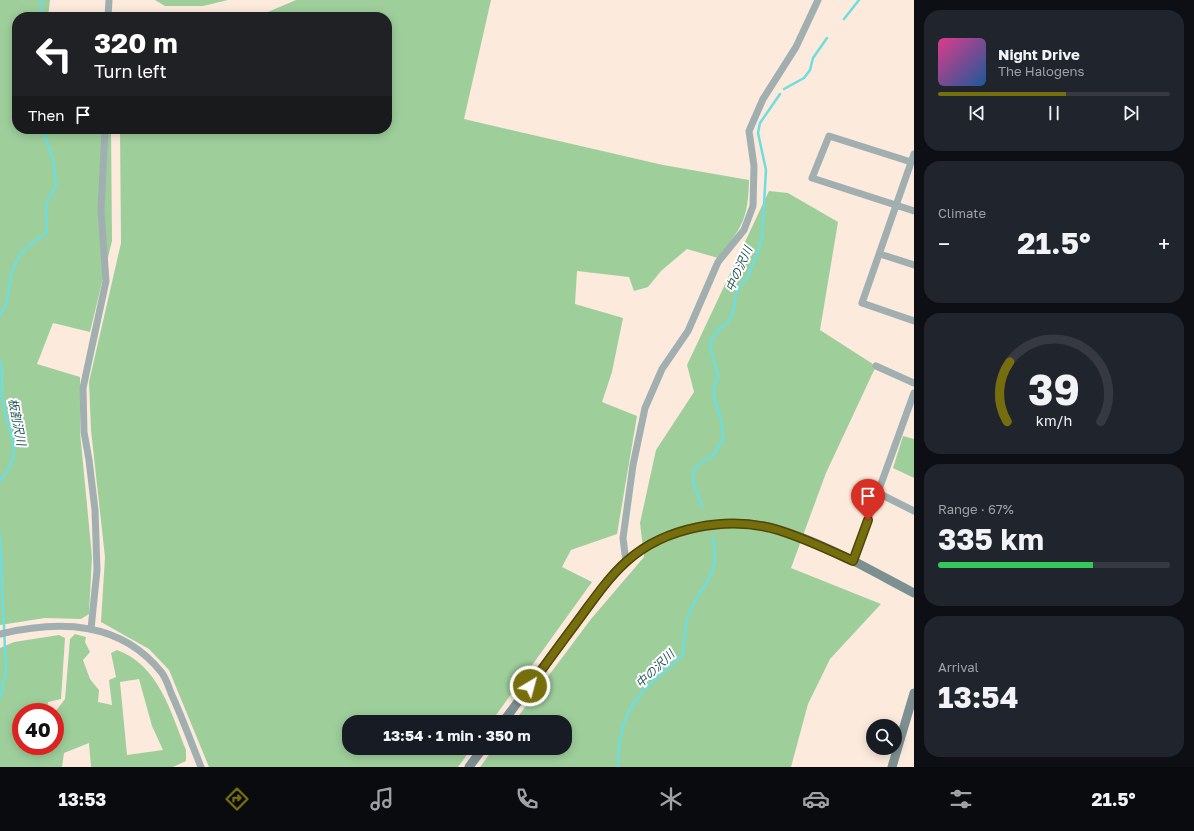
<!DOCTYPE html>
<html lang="en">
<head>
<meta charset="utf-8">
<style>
  :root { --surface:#171b24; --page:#20242c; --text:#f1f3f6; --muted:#9ea1a6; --line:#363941; --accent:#766e0d }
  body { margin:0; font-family:"Golos Text","Noto Sans JP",sans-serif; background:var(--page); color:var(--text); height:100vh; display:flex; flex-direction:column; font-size:15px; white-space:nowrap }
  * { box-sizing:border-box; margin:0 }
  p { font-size:13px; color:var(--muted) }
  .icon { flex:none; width:22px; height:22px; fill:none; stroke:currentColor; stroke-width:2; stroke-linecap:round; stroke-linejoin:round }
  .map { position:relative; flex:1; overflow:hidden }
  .panel { display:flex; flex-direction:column; gap:10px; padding:10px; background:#0d0f14; width:280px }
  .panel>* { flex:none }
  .guide { position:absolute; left:12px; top:12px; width:380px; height:122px; border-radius:16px; box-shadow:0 2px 10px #0003; background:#202124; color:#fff; overflow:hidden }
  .buttons { position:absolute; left:866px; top:719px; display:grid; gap:8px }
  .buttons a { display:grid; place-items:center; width:36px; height:36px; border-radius:50%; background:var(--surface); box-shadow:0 2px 10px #0003; font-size:20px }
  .speed { position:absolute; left:12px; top:703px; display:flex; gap:8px; font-size:20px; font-weight:700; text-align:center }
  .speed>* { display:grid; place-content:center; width:52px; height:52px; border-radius:50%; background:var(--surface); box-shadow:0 2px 10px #0003; line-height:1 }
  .speed .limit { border:6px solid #d22; background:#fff; color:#111 }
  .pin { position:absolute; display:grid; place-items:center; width:34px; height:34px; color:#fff; margin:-41px -17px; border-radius:50% 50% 50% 0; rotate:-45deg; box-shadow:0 0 4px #0007 }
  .pin .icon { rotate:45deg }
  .me { position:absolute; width:44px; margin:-22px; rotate:37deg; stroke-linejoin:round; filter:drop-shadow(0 0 3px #0008) }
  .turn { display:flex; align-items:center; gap:14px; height:84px; padding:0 16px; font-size:18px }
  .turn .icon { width:52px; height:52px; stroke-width:2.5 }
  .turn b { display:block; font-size:28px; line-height:34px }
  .then { display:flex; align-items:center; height:38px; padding:0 16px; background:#0003; gap:8px; font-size:15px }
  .big { font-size:30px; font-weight:700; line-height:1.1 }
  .panel .widget { flex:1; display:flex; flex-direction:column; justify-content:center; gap:6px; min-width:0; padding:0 14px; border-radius:16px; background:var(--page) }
  .panel .dial { align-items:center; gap:0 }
  .dial svg { height:104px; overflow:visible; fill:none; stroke:var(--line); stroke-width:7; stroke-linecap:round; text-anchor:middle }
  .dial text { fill:var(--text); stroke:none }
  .song { display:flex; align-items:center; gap:12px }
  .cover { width:48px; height:48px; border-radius:6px; background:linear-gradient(135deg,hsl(330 70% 55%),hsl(210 70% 35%)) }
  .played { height:4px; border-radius:2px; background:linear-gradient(90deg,var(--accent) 55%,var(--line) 55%) }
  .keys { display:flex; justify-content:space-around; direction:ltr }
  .heat { display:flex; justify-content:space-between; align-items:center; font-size:22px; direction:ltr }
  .charge { height:6px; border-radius:3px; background:linear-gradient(90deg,#34c759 67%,var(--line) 0) }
  .trip { position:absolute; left:342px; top:715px; width:230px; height:40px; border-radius:16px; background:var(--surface); box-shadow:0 2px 10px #0003; font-weight:700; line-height:40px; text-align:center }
  .menu { display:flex; height:64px; justify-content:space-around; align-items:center; background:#090b0e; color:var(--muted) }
  .menu .icon { width:28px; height:28px }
  .menu .selected { color:var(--accent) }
  .menu b { font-size:18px; color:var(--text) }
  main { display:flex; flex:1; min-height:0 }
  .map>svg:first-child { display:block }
  .green { fill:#9ecf9b; fill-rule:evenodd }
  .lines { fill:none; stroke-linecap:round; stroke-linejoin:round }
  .stream { stroke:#6ddde0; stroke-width:2.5 }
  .street { stroke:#a1afb0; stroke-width:7 }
  .secondary { stroke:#7c9092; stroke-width:9 }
  .route-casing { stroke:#4d4808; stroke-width:10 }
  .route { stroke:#766e0d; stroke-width:7 }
  .labels { text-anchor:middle; stroke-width:4; stroke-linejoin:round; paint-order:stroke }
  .water-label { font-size:12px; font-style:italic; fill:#275859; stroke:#fff }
</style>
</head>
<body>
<main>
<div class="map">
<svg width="914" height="767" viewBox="0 0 914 767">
  <rect width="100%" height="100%" fill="#fceadc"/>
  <path class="green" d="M 0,0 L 50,0 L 48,17 L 17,17 L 17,129 L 111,129 L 112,241 L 90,332 L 53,323 L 37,364 L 80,377 L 80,432 L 92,557 L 89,614 L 81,619 L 45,618 L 0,625 Z
    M 155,0 L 228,0 L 203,6 L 165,6 Z
    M 296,0 L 491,0 L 464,119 L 663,165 L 749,180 C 748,220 742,227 718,258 L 687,249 L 661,271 L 648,287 L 634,291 L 629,277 L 577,271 L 575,304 L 623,318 L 612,372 L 602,402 L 637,416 L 617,534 L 571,550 L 562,567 L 592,582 L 491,722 L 349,722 L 349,748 L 472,748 L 458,767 L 209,767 L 169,670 L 149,649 L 101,622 L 105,557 L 91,430 L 89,382 L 121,243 L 120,129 L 387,129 L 387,17 L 256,17 Z
    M 769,191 L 788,193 L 838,222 L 820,330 L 876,366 L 826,473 L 791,568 L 881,604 L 830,659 L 808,704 L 791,767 L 480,767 L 494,748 L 565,748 L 565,722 L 514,722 L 591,619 L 644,557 L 640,523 L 656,450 L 694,392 L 687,365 Z
    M 903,436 L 914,439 L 914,478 L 893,468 Z
    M 75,634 L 86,637 L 85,642 L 90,652 L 83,660 L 90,679 L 99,690 L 98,702 L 112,705 L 109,680 L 116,677 L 111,653 L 117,650 C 159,665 171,713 186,750 L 186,761 L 173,767 L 91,767 L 89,743 L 64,753 L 62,767 L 0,767 L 0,648 L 14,642 L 59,635 L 65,638 L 61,699 L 48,702 L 47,712 L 21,712 L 21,746 L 55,746 L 55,712 L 65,699 L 70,639 ZM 139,679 L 152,726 L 163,750 L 127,755 L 120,682 Z"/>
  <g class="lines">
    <path class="stream" d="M 40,17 L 42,0
      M 844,19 L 859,0
      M 784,89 L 804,78 L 810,70 L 813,58 L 827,38
      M 0,315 C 7,305 8,297 9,286 C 13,259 22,248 45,234 L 47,231 L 46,204 L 56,186 L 54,164 L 43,129
      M 0,362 C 5,375 0,389 3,402 C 8,435 26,451 0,481
      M 702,507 L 694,485 L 693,472 L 699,464 L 713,456 L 723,439 L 722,423 L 714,398 L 714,389 L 718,375 L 710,347 L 712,339 L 718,330 L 728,322 L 733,313 L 737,290 L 747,278 L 757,254 L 762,238 L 766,170 L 758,133 L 760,123 L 780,94
      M 0,535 L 6,672 L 0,698
      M 618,767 C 618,732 625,708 651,683 C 661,673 674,665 683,654 C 684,641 684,626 689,614 C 702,580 721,581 713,537"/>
    <path class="street" d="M 108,17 L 109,0
      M 914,154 L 862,303 L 914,321
      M 911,162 L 829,136 L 812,178 L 914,211
      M 880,254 L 914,265
      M 876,366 L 914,383
      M 878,493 L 914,511
      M 853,561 L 914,393
      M 626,562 L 623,538 L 633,465 L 645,408 L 662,369 L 688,331 L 718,262 L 744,230 L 753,206 L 754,166 L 749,131 L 763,99 L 796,47 L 818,0
      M 91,629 L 97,570 L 95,510 L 89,460 L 84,432 L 83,388 L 106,281 L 101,210 L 105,129
      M 0,634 C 60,620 121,621 162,673 C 166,679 169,687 171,693 C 182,717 191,742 201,767"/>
    <path class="secondary" d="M 503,722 C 527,690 551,657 575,625 C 593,600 612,571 638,552 C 675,525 733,517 777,529 C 825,543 870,570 914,593
      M 469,767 L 483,748
      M 892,767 L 914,693"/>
  </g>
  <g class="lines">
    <defs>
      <path id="route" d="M 530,686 C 547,662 565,638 582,615 C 596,596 609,577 627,561 C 665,527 728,515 778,530 C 804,538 829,550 853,561 L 868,520"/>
    </defs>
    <use href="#route" class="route-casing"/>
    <use href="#route" class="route"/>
  </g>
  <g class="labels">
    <g class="water-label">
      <text transform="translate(739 269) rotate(-66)" y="4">中の沢川</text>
      <text transform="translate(17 422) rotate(79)" y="4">板割沢川</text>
      <text transform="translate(655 669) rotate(-44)" y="4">中の沢川</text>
    </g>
  </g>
</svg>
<div class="buttons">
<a><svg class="icon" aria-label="search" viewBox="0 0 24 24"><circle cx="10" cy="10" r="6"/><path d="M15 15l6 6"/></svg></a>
</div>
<div class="speed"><div class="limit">40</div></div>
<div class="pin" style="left:868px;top:520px;background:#d93025"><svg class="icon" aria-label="arrive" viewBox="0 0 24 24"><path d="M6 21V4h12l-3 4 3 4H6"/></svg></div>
<svg class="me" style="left:530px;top:686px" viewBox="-20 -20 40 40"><circle r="17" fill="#766e0d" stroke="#fff" stroke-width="3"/><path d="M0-11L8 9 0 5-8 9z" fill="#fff"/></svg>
<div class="trip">13:54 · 1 min · 350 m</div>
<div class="guide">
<div class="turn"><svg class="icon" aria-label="left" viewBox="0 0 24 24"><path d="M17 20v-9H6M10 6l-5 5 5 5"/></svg><div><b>320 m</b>Turn left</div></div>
<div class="then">Then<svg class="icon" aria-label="arrive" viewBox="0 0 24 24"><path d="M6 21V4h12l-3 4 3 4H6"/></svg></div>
</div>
</div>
<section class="panel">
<div class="widget">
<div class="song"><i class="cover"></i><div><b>Night Drive</b><p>The Halogens</p></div></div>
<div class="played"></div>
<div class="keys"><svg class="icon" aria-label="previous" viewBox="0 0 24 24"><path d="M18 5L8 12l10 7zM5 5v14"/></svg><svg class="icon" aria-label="pause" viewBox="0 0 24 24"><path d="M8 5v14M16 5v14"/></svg><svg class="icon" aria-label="next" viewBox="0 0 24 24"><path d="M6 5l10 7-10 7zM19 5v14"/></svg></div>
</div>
<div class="widget"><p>Climate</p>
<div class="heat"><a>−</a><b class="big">21.5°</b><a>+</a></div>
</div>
<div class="widget dial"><svg viewBox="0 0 100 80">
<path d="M14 69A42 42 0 1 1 86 69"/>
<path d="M14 69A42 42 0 0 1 16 23" stroke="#766e0d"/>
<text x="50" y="56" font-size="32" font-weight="700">39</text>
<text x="50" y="72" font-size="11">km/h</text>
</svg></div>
<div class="widget"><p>Range · 67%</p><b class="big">335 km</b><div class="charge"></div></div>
<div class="widget"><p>Arrival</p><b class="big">13:54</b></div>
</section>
</main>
<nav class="menu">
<b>13:53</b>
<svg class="icon selected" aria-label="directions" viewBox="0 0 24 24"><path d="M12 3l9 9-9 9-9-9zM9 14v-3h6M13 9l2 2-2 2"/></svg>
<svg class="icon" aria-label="music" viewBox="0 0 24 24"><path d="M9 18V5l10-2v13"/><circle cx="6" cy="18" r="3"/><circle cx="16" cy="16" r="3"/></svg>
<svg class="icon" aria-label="phone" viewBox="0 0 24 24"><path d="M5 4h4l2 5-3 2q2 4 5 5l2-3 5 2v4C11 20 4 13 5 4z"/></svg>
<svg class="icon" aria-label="climate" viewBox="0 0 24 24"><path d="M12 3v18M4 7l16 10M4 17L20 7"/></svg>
<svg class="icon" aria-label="car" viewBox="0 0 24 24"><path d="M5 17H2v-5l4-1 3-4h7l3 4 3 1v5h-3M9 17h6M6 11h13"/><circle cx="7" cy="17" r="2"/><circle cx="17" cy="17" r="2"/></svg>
<svg class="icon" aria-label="filters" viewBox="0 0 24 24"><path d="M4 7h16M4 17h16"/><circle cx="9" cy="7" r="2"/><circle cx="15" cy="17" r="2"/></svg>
<b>21.5°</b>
</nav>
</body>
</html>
